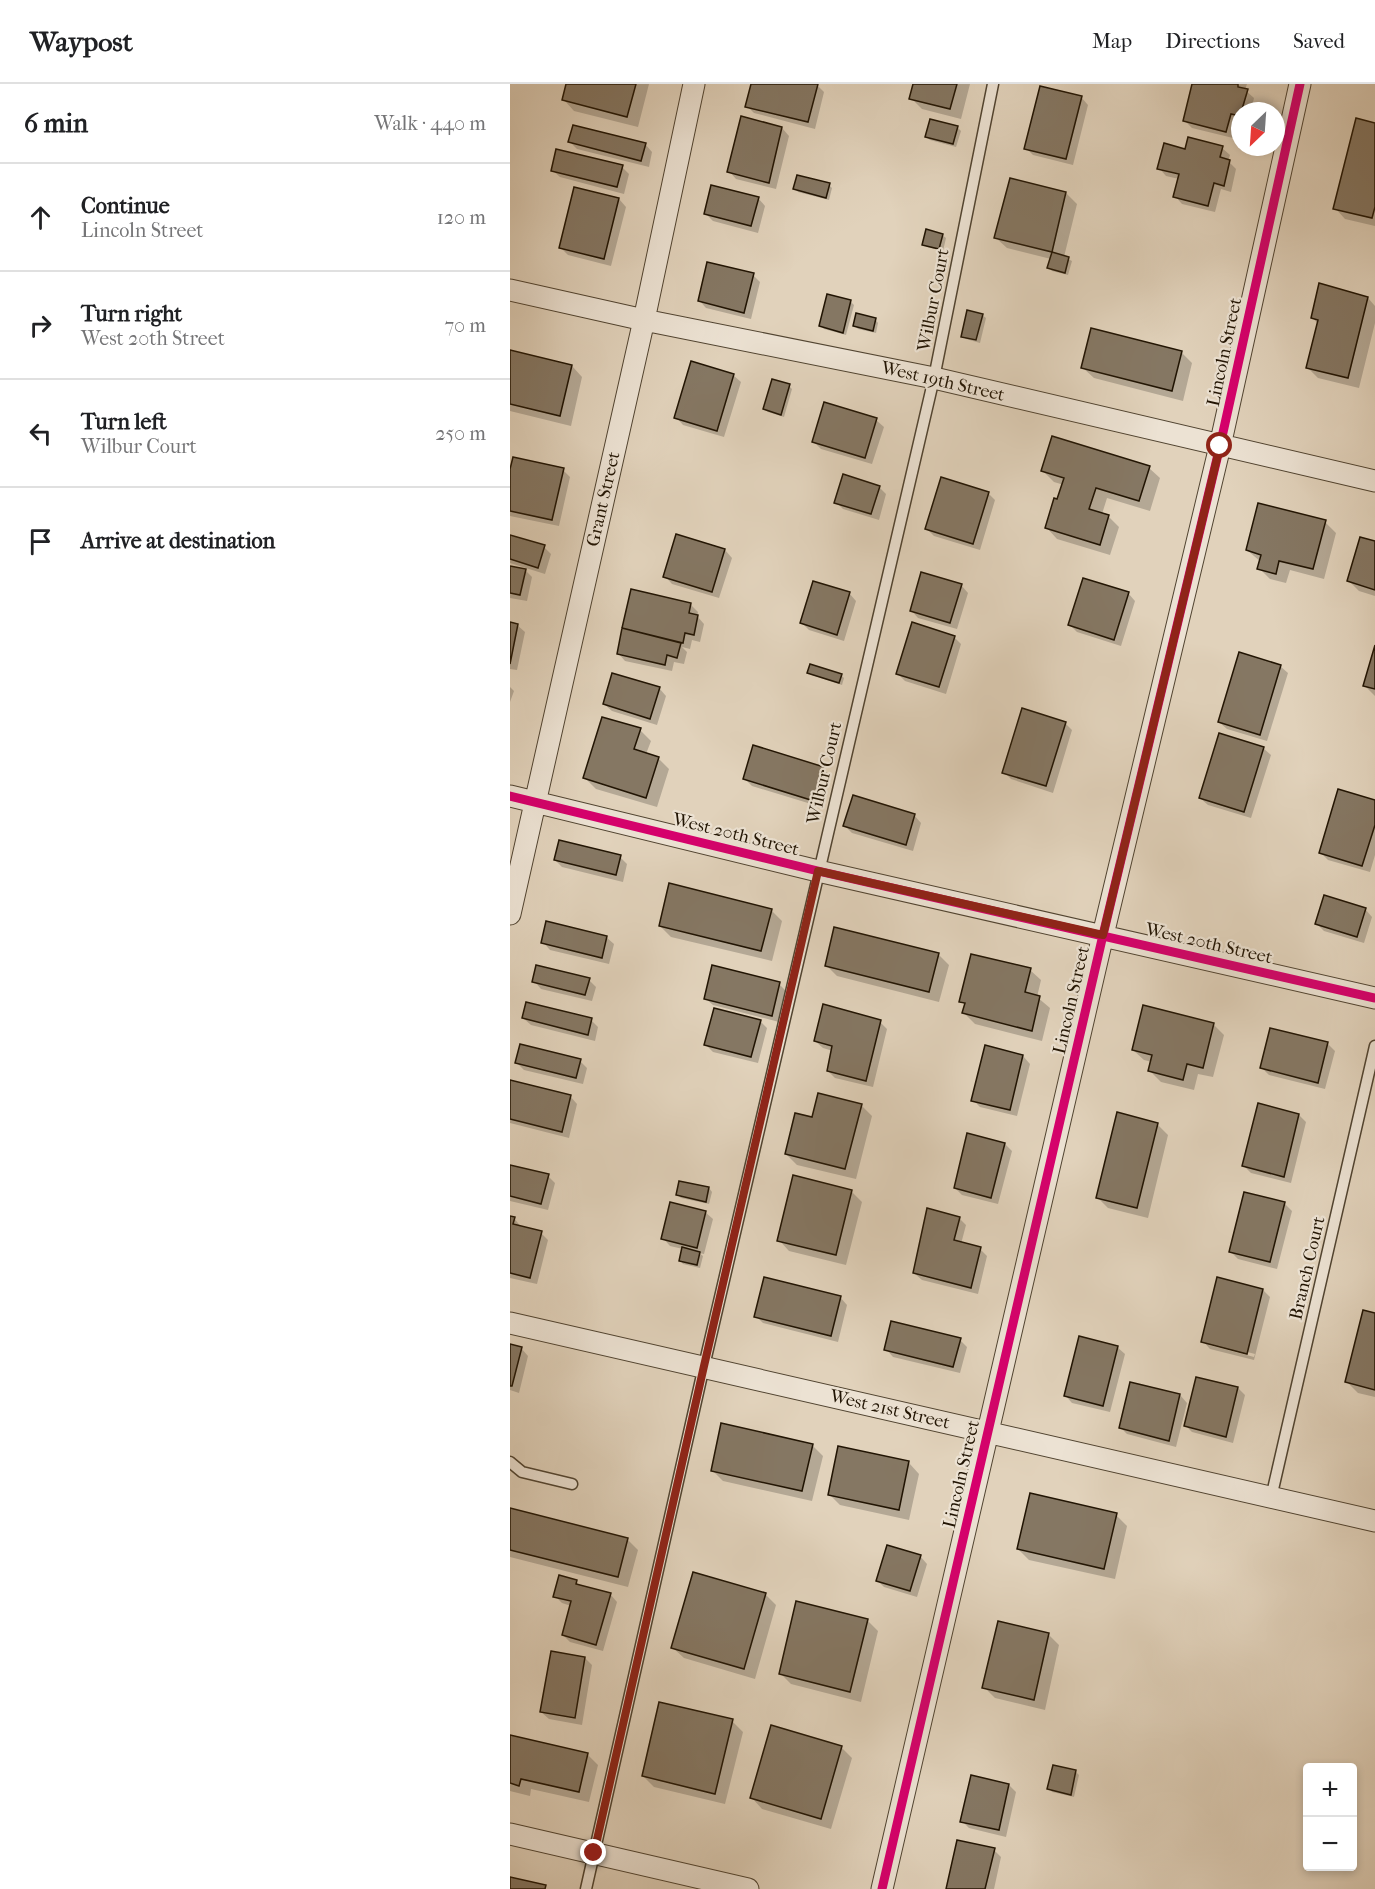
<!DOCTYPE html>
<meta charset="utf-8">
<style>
:root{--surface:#fff;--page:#f6f6f6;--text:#202124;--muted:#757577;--line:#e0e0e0}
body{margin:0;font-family:"IM FELL French Canon",serif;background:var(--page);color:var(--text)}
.controls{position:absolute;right:18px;bottom:18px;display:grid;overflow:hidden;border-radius:6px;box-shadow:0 3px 9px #0003}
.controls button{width:54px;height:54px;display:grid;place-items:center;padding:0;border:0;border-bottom:2px solid var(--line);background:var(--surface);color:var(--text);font:30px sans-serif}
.compass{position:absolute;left:721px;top:18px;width:54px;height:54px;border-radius:50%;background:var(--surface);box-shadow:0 3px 9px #0003;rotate:205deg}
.stop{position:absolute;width:18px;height:18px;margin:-14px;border:4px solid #8f2418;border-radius:50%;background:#fff}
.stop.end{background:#8f2418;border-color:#fff;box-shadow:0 2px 6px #0008}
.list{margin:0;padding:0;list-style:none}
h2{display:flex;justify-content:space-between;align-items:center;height:78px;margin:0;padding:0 24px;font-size:26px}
h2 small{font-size:20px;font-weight:400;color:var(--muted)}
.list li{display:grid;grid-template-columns:39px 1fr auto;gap:18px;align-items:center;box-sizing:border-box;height:108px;padding:0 24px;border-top:2px solid var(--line)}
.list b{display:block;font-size:22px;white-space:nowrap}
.list p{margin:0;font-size:20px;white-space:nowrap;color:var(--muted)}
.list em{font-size:20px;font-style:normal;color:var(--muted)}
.icon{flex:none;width:33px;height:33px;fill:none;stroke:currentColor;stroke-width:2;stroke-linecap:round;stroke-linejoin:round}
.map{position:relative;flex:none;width:865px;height:1805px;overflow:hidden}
header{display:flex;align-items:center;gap:36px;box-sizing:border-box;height:84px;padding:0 30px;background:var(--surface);border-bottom:2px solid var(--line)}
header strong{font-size:28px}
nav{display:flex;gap:33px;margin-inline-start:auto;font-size:21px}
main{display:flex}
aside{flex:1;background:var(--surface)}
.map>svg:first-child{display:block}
</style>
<header>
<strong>Waypost</strong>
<nav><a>Map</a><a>Directions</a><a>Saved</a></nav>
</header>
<main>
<aside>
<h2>6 min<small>Walk · 440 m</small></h2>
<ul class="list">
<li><svg class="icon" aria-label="ahead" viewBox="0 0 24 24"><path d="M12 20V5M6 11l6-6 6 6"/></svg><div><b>Continue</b><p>Lincoln Street</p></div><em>120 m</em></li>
<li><svg class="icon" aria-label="right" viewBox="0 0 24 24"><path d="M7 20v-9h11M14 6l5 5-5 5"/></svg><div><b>Turn right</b><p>West 20th Street</p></div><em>70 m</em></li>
<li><svg class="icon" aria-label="left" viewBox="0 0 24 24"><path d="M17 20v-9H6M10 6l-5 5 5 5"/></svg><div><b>Turn left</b><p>Wilbur Court</p></div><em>250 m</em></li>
<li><svg class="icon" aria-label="arrive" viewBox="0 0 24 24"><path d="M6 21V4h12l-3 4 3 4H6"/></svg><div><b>Arrive at destination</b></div></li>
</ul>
</aside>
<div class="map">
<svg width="865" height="1805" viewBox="0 0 865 1805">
<rect width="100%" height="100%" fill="#e1d2bb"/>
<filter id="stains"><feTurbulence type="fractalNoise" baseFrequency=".00333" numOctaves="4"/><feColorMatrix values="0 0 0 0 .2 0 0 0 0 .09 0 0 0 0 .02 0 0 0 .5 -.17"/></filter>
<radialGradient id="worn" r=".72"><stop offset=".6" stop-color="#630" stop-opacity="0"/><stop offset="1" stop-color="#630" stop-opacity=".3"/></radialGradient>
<path fill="#0003" fill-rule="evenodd" d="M 57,0 L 139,0 L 128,43 L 64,27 L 54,16 Z
M 242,0 L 307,1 L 314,8 L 305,45 L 244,29 L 237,22 Z
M 404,0 L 460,0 L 451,35 L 412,25 L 401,14 Z
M 684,0 L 737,0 L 735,6 L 744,14 L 741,27 L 730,27 L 730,36 L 728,36 L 723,54 L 682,44 L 675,37 Z
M 571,13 L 578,21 L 563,81 L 523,71 L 516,64 Z
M 232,34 L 272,44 L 279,52 L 266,105 L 226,95 L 219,87 Z
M 865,41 L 865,142 L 835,135 L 825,124 Z
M 447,43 L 451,47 L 446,63 L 420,56 L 416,53 Z
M 60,58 L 135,60 L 142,68 L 139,83 L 67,65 Z
M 712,64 L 720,71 L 718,77 L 726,85 L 721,108 L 711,105 L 705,128 L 672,120 L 665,112 L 669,95 L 656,92 L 649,84 L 676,67 Z
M 112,83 L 119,90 L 114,110 L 50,93 L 42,86 Z
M 319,101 L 322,104 L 319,116 L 288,108 L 285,105 Z
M 556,109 L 567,120 L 554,173 L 562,177 L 558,191 L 542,187 L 539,184 L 541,175 L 497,164 L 486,154 Z
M 248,114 L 255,122 L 248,149 L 203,137 L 196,130 Z
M 109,115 L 116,123 L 101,182 L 58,171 L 51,164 Z
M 432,151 L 436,154 L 433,167 L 417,163 L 414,160 Z
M 243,191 L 250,198 L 241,235 L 196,224 L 189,216 Z
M 858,214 L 865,222 L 865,239 L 849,304 L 808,294 L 797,283 L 808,240 L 802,233 Z
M 341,218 L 344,221 L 336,251 L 314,245 L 311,242 Z
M 472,231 L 476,234 L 470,259 L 456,255 L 452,252 Z
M 365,235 L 368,239 L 366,249 L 348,245 L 345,242 Z
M 0,268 L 62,282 L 72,293 L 61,342 L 0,327 Z
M 671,268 L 682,279 L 673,317 L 584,294 L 573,284 Z
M 223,291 L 231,298 L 214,353 L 173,341 L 166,333 Z
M 279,302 L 282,305 L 274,333 L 258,328 L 254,325 Z
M 366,336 L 374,343 L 362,380 L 311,365 L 304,358 Z
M 639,384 L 650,394 L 640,427 L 597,414 L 592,430 L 598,432 L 609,443 L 600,471 L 547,455 L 537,444 L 554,401 L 544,398 L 533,387 Z
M 53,386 L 60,393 L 49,442 L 0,432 L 0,392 Z
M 369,403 L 376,410 L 369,436 L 333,425 L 326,418 Z
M 478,409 L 485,416 L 470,466 L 424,452 L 417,445 Z
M 815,438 L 826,449 L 814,495 L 780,486 L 776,499 L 760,495 L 749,484 L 751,478 L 737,466 Z
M 0,453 L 34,463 L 41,470 L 35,490 L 0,479 Z
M 865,459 L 865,512 L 849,507 L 839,497 Z
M 215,466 L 222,474 L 209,514 L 162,500 L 155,492 Z
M 0,483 L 14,485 L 22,493 L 17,517 L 0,514 Z
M 451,501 L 458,509 L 447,545 L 408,534 L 401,526 Z
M 122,507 L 180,520 L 188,528 L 187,532 L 194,540 L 190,558 L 182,556 L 180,565 L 172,563 L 177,568 L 174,580 L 164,578 L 162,587 L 115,577 L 108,569 Z
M 339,509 L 346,517 L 334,557 L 299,546 L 292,539 Z
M 618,509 L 625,517 L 611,562 L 567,548 L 560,541 Z
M 0,540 L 7,541 L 15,548 L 7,586 L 0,585 Z
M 444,553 L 451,560 L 436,610 L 395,597 L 388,590 Z
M 865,566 L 865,612 L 854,601 Z
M 770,582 L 778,589 L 757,657 L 717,645 L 709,638 Z
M 299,588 L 331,591 L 334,594 L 332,601 L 302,591 Z
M 0,603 L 4,607 L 0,618 Z
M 149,604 L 156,612 L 147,641 L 102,627 L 94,620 Z
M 555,639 L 562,646 L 543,709 L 501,695 L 494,688 Z
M 130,646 L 141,657 L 136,670 L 148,674 L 159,685 L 147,723 L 86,705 L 75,694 Z
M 753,664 L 761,671 L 741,734 L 698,721 L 690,714 Z
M 313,684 L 320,692 L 311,723 L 242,702 L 235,695 Z
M 865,718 L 865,771 L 860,788 L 818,776 L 810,768 Z
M 404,731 L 411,739 L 403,767 L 342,749 L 335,742 Z
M 110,773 L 117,780 L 113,798 L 52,783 L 45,776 Z
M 855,825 L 862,833 L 854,859 L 814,847 L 807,840 Z
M 261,826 L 272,837 L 262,877 L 161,853 L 150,842 Z
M 96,853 L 104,860 L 99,880 L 40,866 L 33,858 Z
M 428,870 L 439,881 L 429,918 L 327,892 L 316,881 Z
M 520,886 L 531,896 L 527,913 L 540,924 L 532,957 L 465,940 L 454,929 L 456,922 L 451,917 Z
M 79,896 L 86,903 L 82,917 L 31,905 L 24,897 Z
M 269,900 L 276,907 L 269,938 L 203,921 L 195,914 Z
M 13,934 L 81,936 L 88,943 L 85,957 L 21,941 Z
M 250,937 L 257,944 L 248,979 L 203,968 L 196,961 Z
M 370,938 L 377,945 L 363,1003 L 325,994 L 318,987 L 323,967 L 313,964 L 305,957 Z
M 703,940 L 714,951 L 703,993 L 688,990 L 684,1006 L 651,998 L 640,987 L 642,978 L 634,976 L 623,966 Z
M 761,945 L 818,960 L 825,967 L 815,1005 L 759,991 L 752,984 Z
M 513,972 L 520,980 L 507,1032 L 470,1023 L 463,1016 Z
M 70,977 L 77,984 L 73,1000 L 14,986 L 7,979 Z
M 0,1003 L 60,1012 L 67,1020 L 59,1054 L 0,1039 Z
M 351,1021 L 362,1032 L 346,1095 L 287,1081 L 276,1070 L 303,1035 Z
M 789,1031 L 796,1038 L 781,1099 L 741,1089 L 734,1082 Z
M 647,1040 L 658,1051 L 638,1134 L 598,1124 L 588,1114 Z
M 495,1060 L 502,1067 L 488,1120 L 452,1111 L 445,1104 Z
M 0,1082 L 38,1092 L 45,1099 L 38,1126 L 0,1117 Z
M 170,1098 L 199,1104 L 202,1108 L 199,1120 L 171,1114 L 168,1111 Z
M 341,1107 L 352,1118 L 336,1181 L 279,1167 L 269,1156 Z
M 735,1110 L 775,1120 L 782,1127 L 767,1185 L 728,1175 L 721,1168 Z
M 195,1128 L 203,1135 L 194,1170 L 189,1169 L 193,1172 L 190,1184 L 173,1180 L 170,1176 L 173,1165 L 160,1162 L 153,1154 Z
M 0,1133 L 4,1134 L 11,1143 L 31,1149 L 38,1156 L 27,1200 L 0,1194 Z
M 449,1134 L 456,1141 L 451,1160 L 470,1165 L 477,1172 L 468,1210 L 412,1196 L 404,1189 Z
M 753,1206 L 760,1213 L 744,1276 L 700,1265 L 693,1257 ZM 699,1258 L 745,1270 L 744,1273 L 699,1261 Z
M 330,1213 L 337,1221 L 328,1258 L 253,1239 L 246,1232 Z
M 865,1231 L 865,1313 L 848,1309 L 837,1298 Z
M 450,1256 L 457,1263 L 450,1289 L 383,1273 L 376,1265 Z
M 0,1262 L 11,1264 L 18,1272 L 9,1309 L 0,1306 Z
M 607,1263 L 615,1270 L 600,1328 L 562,1319 L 555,1311 Z
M 728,1304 L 735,1311 L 723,1359 L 682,1348 L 675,1341 Z
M 670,1311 L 677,1319 L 666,1363 L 617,1350 L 610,1343 Z
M 302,1361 L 313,1372 L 302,1417 L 213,1397 L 202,1386 Z
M 399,1379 L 409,1390 L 399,1436 L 330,1421 L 319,1410 Z
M 0,1425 L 117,1455 L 128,1466 L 118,1503 L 0,1473 Z
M 606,1431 L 617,1442 L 605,1495 L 519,1476 L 508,1465 Z
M 410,1472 L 417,1480 L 407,1513 L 374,1503 L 367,1496 Z
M 66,1498 L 71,1502 L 100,1510 L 107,1518 L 93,1567 L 60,1558 L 53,1551 L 61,1522 L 52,1519 L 45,1512 Z
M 255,1510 L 266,1521 L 245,1595 L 174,1574 L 163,1564 Z
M 357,1536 L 368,1547 L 351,1618 L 281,1600 L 270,1589 Z
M 538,1550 L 549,1561 L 535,1626 L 485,1614 L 474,1603 Z
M 75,1574 L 82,1581 L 72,1641 L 39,1635 L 31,1628 Z
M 222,1637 L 233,1648 L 215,1720 L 144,1703 L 133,1692 Z
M 0,1653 L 77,1670 L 88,1681 L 79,1718 L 21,1705 L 20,1712 L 0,1707 Z
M 331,1663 L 342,1674 L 321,1745 L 252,1725 L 242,1714 Z
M 566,1688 L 569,1691 L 564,1713 L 542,1708 L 539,1704 Z
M 499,1701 L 506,1708 L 496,1753 L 459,1744 L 452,1737 Z
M 484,1766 L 491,1773 L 484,1805 L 438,1805 Z"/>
<path fill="#857763" stroke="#211403" stroke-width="1.5" d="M 56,0 L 126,0 L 117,33 L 52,16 Z
M 241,0 L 308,0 L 298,38 L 235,23 Z
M 403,0 L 447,0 L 440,25 L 399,15 Z
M 682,0 L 728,0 L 728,3 L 738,5 L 730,32 L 721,30 L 716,48 L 673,37 Z
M 530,2 L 572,12 L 556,75 L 514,65 Z
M 231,32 L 272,43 L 259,99 L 217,88 Z
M 846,34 L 865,39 L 865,123 L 862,134 L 823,125 Z
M 420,35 L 448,42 L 443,60 L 415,53 Z
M 63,41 L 136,59 L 131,77 L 58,58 Z
M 678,53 L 713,62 L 710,73 L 720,76 L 714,102 L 704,99 L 698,122 L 663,113 L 669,90 L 647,85 L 654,59 L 675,65 Z
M 46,65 L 113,81 L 107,103 L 41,87 Z
M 287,91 L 320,99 L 316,114 L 283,105 Z
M 500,94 L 556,108 L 542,168 L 484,154 Z
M 201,101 L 249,113 L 241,142 L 194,130 Z
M 64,103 L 109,114 L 94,175 L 49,164 Z
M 416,145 L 433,150 L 429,165 L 412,161 Z
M 542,168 L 559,173 L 555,189 L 537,184 Z
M 197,178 L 244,189 L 234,229 L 188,217 Z
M 809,199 L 858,213 L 838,294 L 796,284 L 808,236 L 801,234 Z
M 317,210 L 341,216 L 333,249 L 309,242 Z
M 457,226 L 473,230 L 466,256 L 451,253 Z
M 346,229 L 366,234 L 363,247 L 343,242 Z
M 581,244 L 672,267 L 662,307 L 571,284 Z
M 0,266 L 62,281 L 50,332 L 0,320 Z
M 181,277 L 224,290 L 207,347 L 164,334 Z
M 262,295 L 280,300 L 271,331 L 253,325 Z
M 314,318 L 367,334 L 355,374 L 302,358 Z
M 542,352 L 640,382 L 629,417 L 586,404 L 579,425 L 599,431 L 590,461 L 535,444 L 544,414 L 547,415 L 554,394 L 531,387 Z
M 3,373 L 54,384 L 42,436 L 0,427 L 0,385 Z
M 333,390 L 370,402 L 361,430 L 324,419 Z
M 431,393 L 479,408 L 463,460 L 415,445 Z
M 748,419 L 816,436 L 803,485 L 769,477 L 766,490 L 747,485 L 751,471 L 736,466 Z
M 166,450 L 215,465 L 202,508 L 153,493 Z
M 0,451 L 35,461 L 28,484 L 0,475 Z
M 850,453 L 865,457 L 865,506 L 837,497 Z
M 0,482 L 16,485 L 10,511 L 0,509 Z
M 411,488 L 452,500 L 440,539 L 400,527 Z
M 573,494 L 619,508 L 604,556 L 558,541 Z
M 303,497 L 340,508 L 327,551 L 290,539 Z
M 121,505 L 181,519 L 179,529 L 188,531 L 184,551 L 175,549 L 173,559 L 112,544 Z
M 0,538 L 8,540 L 0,580 Z
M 402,538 L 445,552 L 429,603 L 386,590 Z
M 112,544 L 171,559 L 167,574 L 157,571 L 155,581 L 107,570 Z
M 865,561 L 865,605 L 853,602 Z
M 729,568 L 771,581 L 750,651 L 708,638 Z
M 300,580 L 332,590 L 329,599 L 297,589 Z
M 102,589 L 150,603 L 140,635 L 93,620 Z
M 512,624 L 556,638 L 536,702 L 492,689 Z
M 92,633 L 131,644 L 124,665 L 149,673 L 136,714 L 73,694 Z
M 709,649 L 754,663 L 734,728 L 689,714 Z
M 243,661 L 314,683 L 304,717 L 233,695 Z
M 828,705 L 865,716 L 865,741 L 852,782 L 809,769 Z
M 343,711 L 405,730 L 396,761 L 333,742 Z
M 49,756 L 111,771 L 106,791 L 44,776 Z
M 159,799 L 262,825 L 251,867 L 149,842 Z
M 814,811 L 856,824 L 847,853 L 805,840 Z
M 36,837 L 97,852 L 92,874 L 31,859 Z
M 324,843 L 429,869 L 419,908 L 315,882 Z
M 461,870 L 521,884 L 515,908 L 530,912 L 522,947 L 452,929 L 455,919 L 449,918 Z
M 26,881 L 80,894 L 75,911 L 22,898 Z
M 202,881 L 270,898 L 262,932 L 194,915 Z
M 16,918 L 82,934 L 78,951 L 12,934 Z
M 313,920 L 371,936 L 356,997 L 317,987 L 322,962 L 304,957 Z
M 633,921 L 704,939 L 693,984 L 677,980 L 673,996 L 638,987 L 642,971 L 622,966 Z
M 204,924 L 251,936 L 241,973 L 194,961 Z
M 760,944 L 818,958 L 808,999 L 750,984 Z
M 10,960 L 71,975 L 66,994 L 5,979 Z
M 475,961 L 513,971 L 500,1026 L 461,1017 Z
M 0,996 L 61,1011 L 52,1048 L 0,1035 Z
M 308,1009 L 352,1020 L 335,1085 L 275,1070 L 285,1029 L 302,1033 Z
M 748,1019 L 789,1030 L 774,1093 L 732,1082 Z
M 607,1028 L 648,1039 L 627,1124 L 586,1114 Z
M 457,1049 L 495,1059 L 481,1114 L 444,1104 Z
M 0,1081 L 39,1090 L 31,1120 L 0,1112 Z
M 283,1091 L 342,1106 L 326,1171 L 267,1157 Z
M 169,1097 L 199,1103 L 196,1118 L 166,1111 Z
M 734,1108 L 775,1118 L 760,1178 L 719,1168 Z
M 160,1118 L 196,1127 L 187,1164 L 151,1155 Z
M 417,1124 L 450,1133 L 444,1156 L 471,1163 L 461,1204 L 403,1189 Z
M 0,1132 L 5,1133 L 3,1140 L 32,1147 L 20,1194 L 0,1189 Z
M 172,1163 L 190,1168 L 187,1181 L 169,1177 Z
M 254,1193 L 331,1212 L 321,1252 L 244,1233 Z
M 707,1193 L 753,1205 L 737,1270 L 691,1258 Z
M 853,1226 L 865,1229 L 865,1306 L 835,1298 Z
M 381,1237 L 451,1254 L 443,1283 L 374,1266 Z
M 569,1252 L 608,1262 L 593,1322 L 554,1312 Z
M 0,1260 L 12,1263 L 2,1302 L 0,1302 Z
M 686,1293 L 728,1303 L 716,1353 L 674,1342 Z
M 620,1298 L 670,1310 L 659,1357 L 609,1344 Z
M 211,1339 L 303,1360 L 292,1407 L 201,1387 Z
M 328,1362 L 399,1377 L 389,1426 L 318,1411 Z
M 520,1409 L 607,1429 L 594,1485 L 507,1465 Z
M 0,1424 L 118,1454 L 108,1493 L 0,1466 Z
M 377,1461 L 411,1471 L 400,1507 L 366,1497 Z
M 183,1488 L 256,1509 L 234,1585 L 161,1564 Z
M 49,1491 L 67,1496 L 66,1500 L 101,1509 L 86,1561 L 52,1551 L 61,1517 L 43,1513 Z
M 286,1517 L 358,1535 L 340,1608 L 269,1590 Z
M 488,1537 L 539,1549 L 524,1616 L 472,1604 Z
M 41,1567 L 75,1573 L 65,1634 L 30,1628 Z
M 149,1618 L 223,1635 L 205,1710 L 132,1692 Z
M 261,1641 L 332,1662 L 311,1735 L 240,1714 Z
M 0,1651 L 78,1669 L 69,1708 L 11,1695 L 9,1702 L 0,1699 Z
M 543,1681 L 566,1686 L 561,1711 L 537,1705 Z
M 461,1691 L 499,1700 L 489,1746 L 450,1738 Z
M 447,1756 L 485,1764 L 475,1805 L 436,1805 Z
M 0,1793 L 36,1801 L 35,1805 L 0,1805 Z"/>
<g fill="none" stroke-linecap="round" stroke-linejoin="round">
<g stroke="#514431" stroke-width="13">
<path id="lane" d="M 0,1378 L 12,1388 L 62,1400
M 761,1414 L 865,962
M 76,1805 L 194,1282 L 424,294 L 483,0"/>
</g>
<g stroke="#514431" stroke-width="23">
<path id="street" d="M 0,206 L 134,236 L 424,294 L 865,397
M 0,712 L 308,787 L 865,914
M 0,830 L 134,236 L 184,0
M 0,1239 L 865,1437
M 0,1750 L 238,1805
M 372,1805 L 593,851 L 710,362 L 790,0"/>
</g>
<use href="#lane" stroke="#ece2d3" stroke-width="10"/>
<use href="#street" stroke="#ece2d3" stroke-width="21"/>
<g stroke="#ece2d3" stroke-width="13">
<path id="cycleway" d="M 0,712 L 308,787 L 865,914
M 372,1805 L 593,851 L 710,362 L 790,0"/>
</g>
<use href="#cycleway" stroke="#d6006c" stroke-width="9"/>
</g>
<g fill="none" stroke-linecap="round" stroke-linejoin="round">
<path stroke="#8f2418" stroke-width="8" d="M 84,1769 L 194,1282 L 308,787 L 593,851 L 710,362"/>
</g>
<g text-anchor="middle" stroke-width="4.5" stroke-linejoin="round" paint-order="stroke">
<g font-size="18" fill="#211403" stroke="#ece2d3">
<text transform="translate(423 216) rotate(-79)" y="6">Wilbur Court</text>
<text transform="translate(714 268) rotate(-78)" y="6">Lincoln Street</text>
<text transform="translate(433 297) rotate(13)" y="6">West 19th Street</text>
<text transform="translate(93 415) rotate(-77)" y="6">Grant Street</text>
<text transform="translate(314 689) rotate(-77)" y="6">Wilbur Court</text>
<text transform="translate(226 750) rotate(14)" y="6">West 20th Street</text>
<text transform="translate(699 859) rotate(13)" y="6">West 20th Street</text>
<text transform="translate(561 916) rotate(-77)" y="6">Lincoln Street</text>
<text transform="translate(797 1184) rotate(-77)" y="6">Branch Court</text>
<text transform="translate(380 1325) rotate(13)" y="6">West 21st Street</text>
<text transform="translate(451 1390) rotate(-77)" y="6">Lincoln Street</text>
</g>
</g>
<rect width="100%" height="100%" filter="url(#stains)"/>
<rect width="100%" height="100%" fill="url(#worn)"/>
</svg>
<div class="controls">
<button>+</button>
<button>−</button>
</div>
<svg class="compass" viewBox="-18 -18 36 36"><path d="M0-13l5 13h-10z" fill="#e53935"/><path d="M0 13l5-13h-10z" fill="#757577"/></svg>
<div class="stop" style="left:710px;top:362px"></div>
<div class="stop end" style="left:84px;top:1769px"></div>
</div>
</main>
